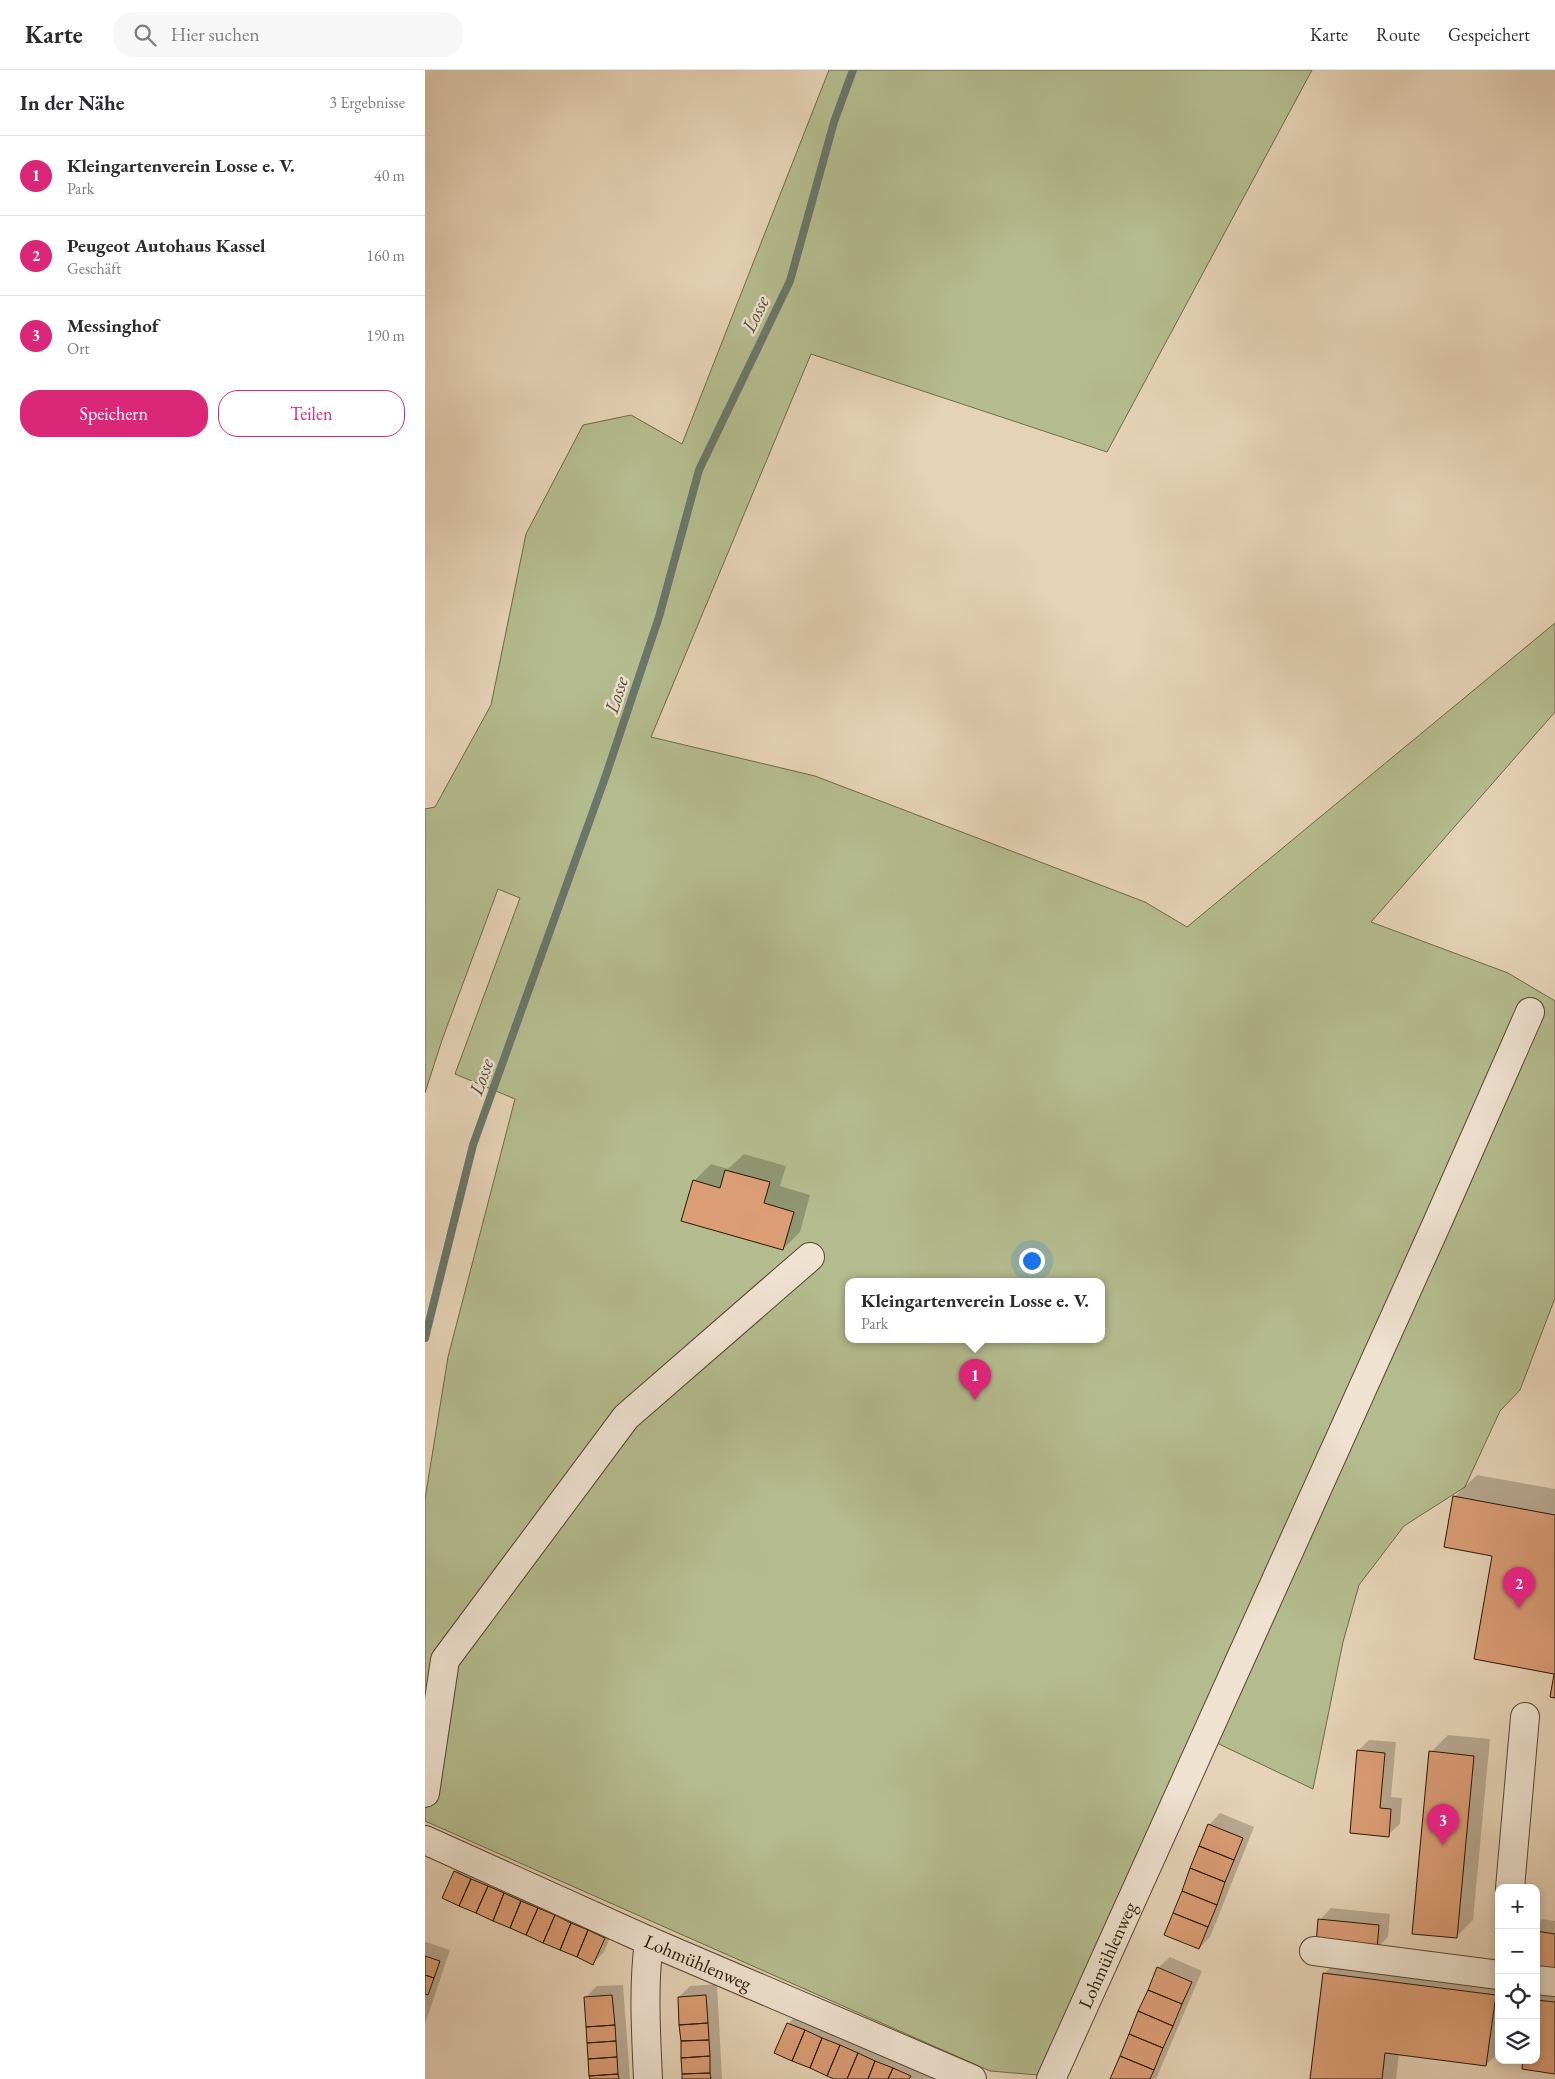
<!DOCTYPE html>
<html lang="de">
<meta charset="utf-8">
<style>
:root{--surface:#fff;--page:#f7f7f7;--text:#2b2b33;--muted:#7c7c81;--line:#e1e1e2;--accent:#db2777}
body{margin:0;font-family:"EB Garamond",serif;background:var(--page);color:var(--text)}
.controls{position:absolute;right:15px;bottom:15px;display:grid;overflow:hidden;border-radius:10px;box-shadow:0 2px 8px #0003}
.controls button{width:45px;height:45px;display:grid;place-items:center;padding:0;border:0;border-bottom:1px solid var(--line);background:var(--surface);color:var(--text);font:25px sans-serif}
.you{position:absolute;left:606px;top:1190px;width:18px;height:18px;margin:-12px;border:4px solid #fff;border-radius:50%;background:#1a73e8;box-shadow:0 0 0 8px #1a73e833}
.badge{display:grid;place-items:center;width:32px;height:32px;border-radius:50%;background:var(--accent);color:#fff;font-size:16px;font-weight:700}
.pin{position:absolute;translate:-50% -41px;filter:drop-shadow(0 1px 2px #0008)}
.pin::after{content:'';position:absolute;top:26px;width:18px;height:15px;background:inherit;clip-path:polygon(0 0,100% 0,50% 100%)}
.popup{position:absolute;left:420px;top:1208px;width:260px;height:65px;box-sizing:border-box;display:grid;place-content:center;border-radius:10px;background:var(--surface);filter:drop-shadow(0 1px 4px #0005);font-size:16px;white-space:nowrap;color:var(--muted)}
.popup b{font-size:19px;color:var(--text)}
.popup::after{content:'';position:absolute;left:50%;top:100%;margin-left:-10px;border:10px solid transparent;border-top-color:var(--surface)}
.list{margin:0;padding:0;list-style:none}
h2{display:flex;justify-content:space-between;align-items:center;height:65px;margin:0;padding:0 20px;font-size:21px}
h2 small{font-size:16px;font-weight:400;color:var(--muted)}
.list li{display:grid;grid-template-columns:32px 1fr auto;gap:15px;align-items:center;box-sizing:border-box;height:80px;padding:0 20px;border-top:1px solid var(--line)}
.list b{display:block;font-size:19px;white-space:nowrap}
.list p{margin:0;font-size:16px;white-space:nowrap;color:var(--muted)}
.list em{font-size:16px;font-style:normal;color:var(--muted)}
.actions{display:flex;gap:10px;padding:15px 20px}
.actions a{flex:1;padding:11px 0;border:1px solid var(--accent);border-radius:20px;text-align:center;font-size:18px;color:var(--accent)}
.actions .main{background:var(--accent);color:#fff}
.icon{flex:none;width:28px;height:28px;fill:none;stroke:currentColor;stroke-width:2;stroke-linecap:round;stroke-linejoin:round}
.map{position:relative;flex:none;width:1130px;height:2009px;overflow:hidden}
header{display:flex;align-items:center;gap:30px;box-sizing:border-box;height:70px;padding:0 25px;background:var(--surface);border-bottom:1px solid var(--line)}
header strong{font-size:24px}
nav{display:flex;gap:28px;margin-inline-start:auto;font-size:18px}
.search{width:350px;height:45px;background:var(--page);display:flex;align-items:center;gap:12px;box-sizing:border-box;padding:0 18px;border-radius:20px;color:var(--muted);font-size:19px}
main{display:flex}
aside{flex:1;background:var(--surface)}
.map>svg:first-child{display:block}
</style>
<header>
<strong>Karte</strong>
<div class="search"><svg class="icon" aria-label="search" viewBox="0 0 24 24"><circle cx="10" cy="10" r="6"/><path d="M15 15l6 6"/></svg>Hier suchen</div>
<nav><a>Karte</a><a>Route</a><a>Gespeichert</a></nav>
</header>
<main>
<aside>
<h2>In der Nähe<small>3 Ergebnisse</small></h2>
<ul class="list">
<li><span class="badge">1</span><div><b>Kleingartenverein Losse e. V.</b><p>Park</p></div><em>40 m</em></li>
<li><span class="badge">2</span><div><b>Peugeot Autohaus Kassel</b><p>Geschäft</p></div><em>160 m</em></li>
<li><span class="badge">3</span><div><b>Messinghof</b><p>Ort</p></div><em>190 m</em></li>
</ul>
<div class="actions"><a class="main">Speichern</a><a>Teilen</a></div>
</aside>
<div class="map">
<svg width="1130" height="2009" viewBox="0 0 1130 2009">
<rect width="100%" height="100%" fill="#e6d3b7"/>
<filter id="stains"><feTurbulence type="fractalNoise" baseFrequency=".004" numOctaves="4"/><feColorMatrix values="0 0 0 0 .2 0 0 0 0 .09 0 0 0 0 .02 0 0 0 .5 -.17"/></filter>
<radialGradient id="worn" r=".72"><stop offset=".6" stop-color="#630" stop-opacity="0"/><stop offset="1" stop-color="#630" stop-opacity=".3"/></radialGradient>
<path fill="#b4bc8f" stroke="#6e6948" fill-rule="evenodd" d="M 404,0 L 887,0 L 682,382 L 386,284 L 226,667 L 390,706 L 720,832 L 762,857 L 1130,553 L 1130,642 L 946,852 L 1083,903 L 1130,931 L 1130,1228 L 1095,1320 L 1075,1341 L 1040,1417 L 979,1456 L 934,1515 L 918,1572 L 888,1719 L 771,1663 L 740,1735 L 613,2005 L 565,2001 L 0,1751 L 0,1429 L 23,1287 L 90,1029 L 30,1004 L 95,828 L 73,819 L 17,970 L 0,1023 L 0,739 L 10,737 L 66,635 L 101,464 L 158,355 L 206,345 L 257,374 ZM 424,1211 L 676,1211 L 676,1269 L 424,1269 Z"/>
<path fill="#0003" d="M 319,1084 L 361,1096 L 355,1116 L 385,1125 L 375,1162 L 358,1179 L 269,1111 L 286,1094 L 303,1099 Z
M 1052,1405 L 1130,1419 L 1130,1603 L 1068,1485 L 1029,1427 Z
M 1023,1665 L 1065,1669 L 1048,1850 L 1031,1867 L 1006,1682 Z
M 944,1670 L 971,1672 L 966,1727 L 977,1728 L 975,1754 L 963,1765 L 933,1681 Z
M 795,1743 L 829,1757 L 785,1867 L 774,1878 L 784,1755 Z
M 41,1791 L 190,1856 L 179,1882 L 168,1893 L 30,1802 Z
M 906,1838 L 965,1844 L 963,1867 L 951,1879 L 895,1850 Z
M 1117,1849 L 1130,1851 L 1130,1902 L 1111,1899 L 1111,1856 Z
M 1,1872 L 25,1880 L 0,1954 L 0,1873 Z
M 917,1886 L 1074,1907 L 1074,1982 L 1061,1995 L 974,1983 L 971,2009 L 886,2009 L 900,1903 Z
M 745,1887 L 777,1901 L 731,2009 L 686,2009 L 733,1898 Z
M 1125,1913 L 1130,1913 L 1130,2002 L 1111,1990 L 1111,1926 Z
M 292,1914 L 297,2009 L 259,2009 L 254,1927 L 265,1916 Z
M 198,1915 L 205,2009 L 166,2009 L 160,1928 L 172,1916 Z
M 375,1942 L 514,2002 L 511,2009 L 412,2009 L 351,1982 L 363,1954 Z"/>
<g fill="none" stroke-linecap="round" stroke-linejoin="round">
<path stroke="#6a7769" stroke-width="8" d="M 0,1268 L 48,1075 L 180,708 L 234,547 L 274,400 L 365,211 L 409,52 L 428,0"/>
</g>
<path fill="#db9d76" stroke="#291600" d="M 300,1100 L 345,1112 L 339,1133 L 369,1142 L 358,1180 L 256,1151 L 268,1110 L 295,1118 Z
M 1028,1426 L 1130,1445 L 1130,1628 L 1125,1627 L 1129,1604 L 1049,1589 L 1067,1486 L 1019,1477 Z
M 932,1680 L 960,1683 L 955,1738 L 966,1739 L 964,1767 L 925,1763 Z
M 1004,1681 L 1049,1686 L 1032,1868 L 987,1864 Z
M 783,1754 L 818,1768 L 809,1790 L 774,1776 Z
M 774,1776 L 809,1790 L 800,1812 L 765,1798 Z
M 765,1798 L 800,1812 L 792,1835 L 757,1821 Z
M 29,1801 L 46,1809 L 34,1836 L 17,1828 Z
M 46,1809 L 63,1816 L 51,1843 L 34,1836 Z
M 63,1816 L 79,1823 L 68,1851 L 51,1843 Z
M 757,1821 L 792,1835 L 783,1857 L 748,1843 Z
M 79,1823 L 96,1831 L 85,1858 L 68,1851 Z
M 96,1831 L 113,1838 L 101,1865 L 85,1858 Z
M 113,1838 L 130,1845 L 118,1873 L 101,1865 Z
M 748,1843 L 783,1857 L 774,1879 L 739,1865 Z
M 130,1845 L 146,1853 L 135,1880 L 118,1873 Z
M 893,1849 L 954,1855 L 952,1880 L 891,1874 Z
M 146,1853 L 163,1860 L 152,1887 L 135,1880 Z
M 163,1860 L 180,1868 L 168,1895 L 152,1887 Z
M 1111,1861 L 1130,1864 L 1130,1903 L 1111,1901 Z
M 0,1886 L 15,1891 L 9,1908 L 0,1905 Z
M 732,1897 L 767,1912 L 757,1934 L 723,1920 Z
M 898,1903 L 1071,1925 L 1061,1996 L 960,1983 L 957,2009 L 885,2009 Z
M 0,1905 L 9,1908 L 3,1925 L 0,1924 Z
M 723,1920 L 757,1934 L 748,1956 L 713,1941 Z
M 187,1925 L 190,1955 L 161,1957 L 159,1927 Z
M 281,1925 L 283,1953 L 254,1955 L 253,1927 Z
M 1111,1930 L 1130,1932 L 1130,2004 L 1097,1999 L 1098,1990 L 1111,1990 Z
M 713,1941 L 748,1956 L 738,1978 L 704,1964 Z
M 283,1953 L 284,1970 L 256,1971 L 254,1955 Z
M 362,1953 L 380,1960 L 367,1991 L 349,1983 Z
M 190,1955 L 191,1971 L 162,1973 L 161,1957 Z
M 380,1960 L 397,1968 L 385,1998 L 367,1991 Z
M 704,1964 L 738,1978 L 729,2000 L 695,1986 Z
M 397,1968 L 415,1975 L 402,2006 L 385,1998 Z
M 284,1970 L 285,1986 L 256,1988 L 256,1971 Z
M 191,1971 L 192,1987 L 163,1989 L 162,1973 Z
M 415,1975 L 433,1983 L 422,2009 L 409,2009 L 402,2006 Z
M 433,1983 L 450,1991 L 443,2009 L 422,2009 Z
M 285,1986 L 285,2003 L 257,2004 L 256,1988 Z
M 695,1986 L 729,2000 L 725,2009 L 685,2009 Z
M 192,1987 L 193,2004 L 164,2006 L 163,1989 Z
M 450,1991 L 468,1998 L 463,2009 L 443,2009 Z
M 468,1998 L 486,2006 L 484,2009 L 463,2009 Z
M 285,2003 L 286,2009 L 257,2009 L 257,2004 Z
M 193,2004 L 194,2009 L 165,2009 L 164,2006 Z"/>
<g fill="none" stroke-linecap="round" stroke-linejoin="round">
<g stroke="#58452e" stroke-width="30">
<g id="minor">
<path d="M 0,1723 L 20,1590 L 201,1347 L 385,1187"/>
<path id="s1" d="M 0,1770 L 224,1871 L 547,2009"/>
<path d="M 1085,1818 L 1100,1647"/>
<path d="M 889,1881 L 1074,1905"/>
<path d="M 1111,1910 L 1130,1912"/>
<path d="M 223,2009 C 221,1963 218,1917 224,1871"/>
<path id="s2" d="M 626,2009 L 1013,1151 L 1105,942"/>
</g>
</g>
<use href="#minor" stroke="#efe2d0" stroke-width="28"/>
</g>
<g text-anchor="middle" stroke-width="5" stroke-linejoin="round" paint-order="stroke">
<g font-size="19" fill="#291600" stroke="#efe2d0">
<text dy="7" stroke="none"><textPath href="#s2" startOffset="136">Lohmühlenweg</textPath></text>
<text dy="7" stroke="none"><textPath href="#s1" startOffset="299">Lohmühlenweg</textPath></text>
</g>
<g font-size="20" font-style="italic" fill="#4f4f3d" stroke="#efe2d0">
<text transform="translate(330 244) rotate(-64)" y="7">Losse</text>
<text transform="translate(191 625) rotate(-72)" y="7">Losse</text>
<text transform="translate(56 1007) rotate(-70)" y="7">Losse</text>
</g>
</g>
<rect width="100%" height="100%" filter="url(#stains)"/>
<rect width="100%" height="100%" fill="url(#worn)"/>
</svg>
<div class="controls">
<button>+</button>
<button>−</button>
<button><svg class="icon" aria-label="locate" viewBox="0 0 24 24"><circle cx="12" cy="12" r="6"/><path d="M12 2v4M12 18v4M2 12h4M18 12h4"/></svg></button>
<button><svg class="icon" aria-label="layers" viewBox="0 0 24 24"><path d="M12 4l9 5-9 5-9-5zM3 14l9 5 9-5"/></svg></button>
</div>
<div class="you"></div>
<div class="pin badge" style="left:550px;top:1330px">1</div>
<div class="popup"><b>Kleingartenverein Losse e. V.</b>Park</div>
<div class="pin badge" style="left:1094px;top:1538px">2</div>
<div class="pin badge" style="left:1018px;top:1775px">3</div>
</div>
</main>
